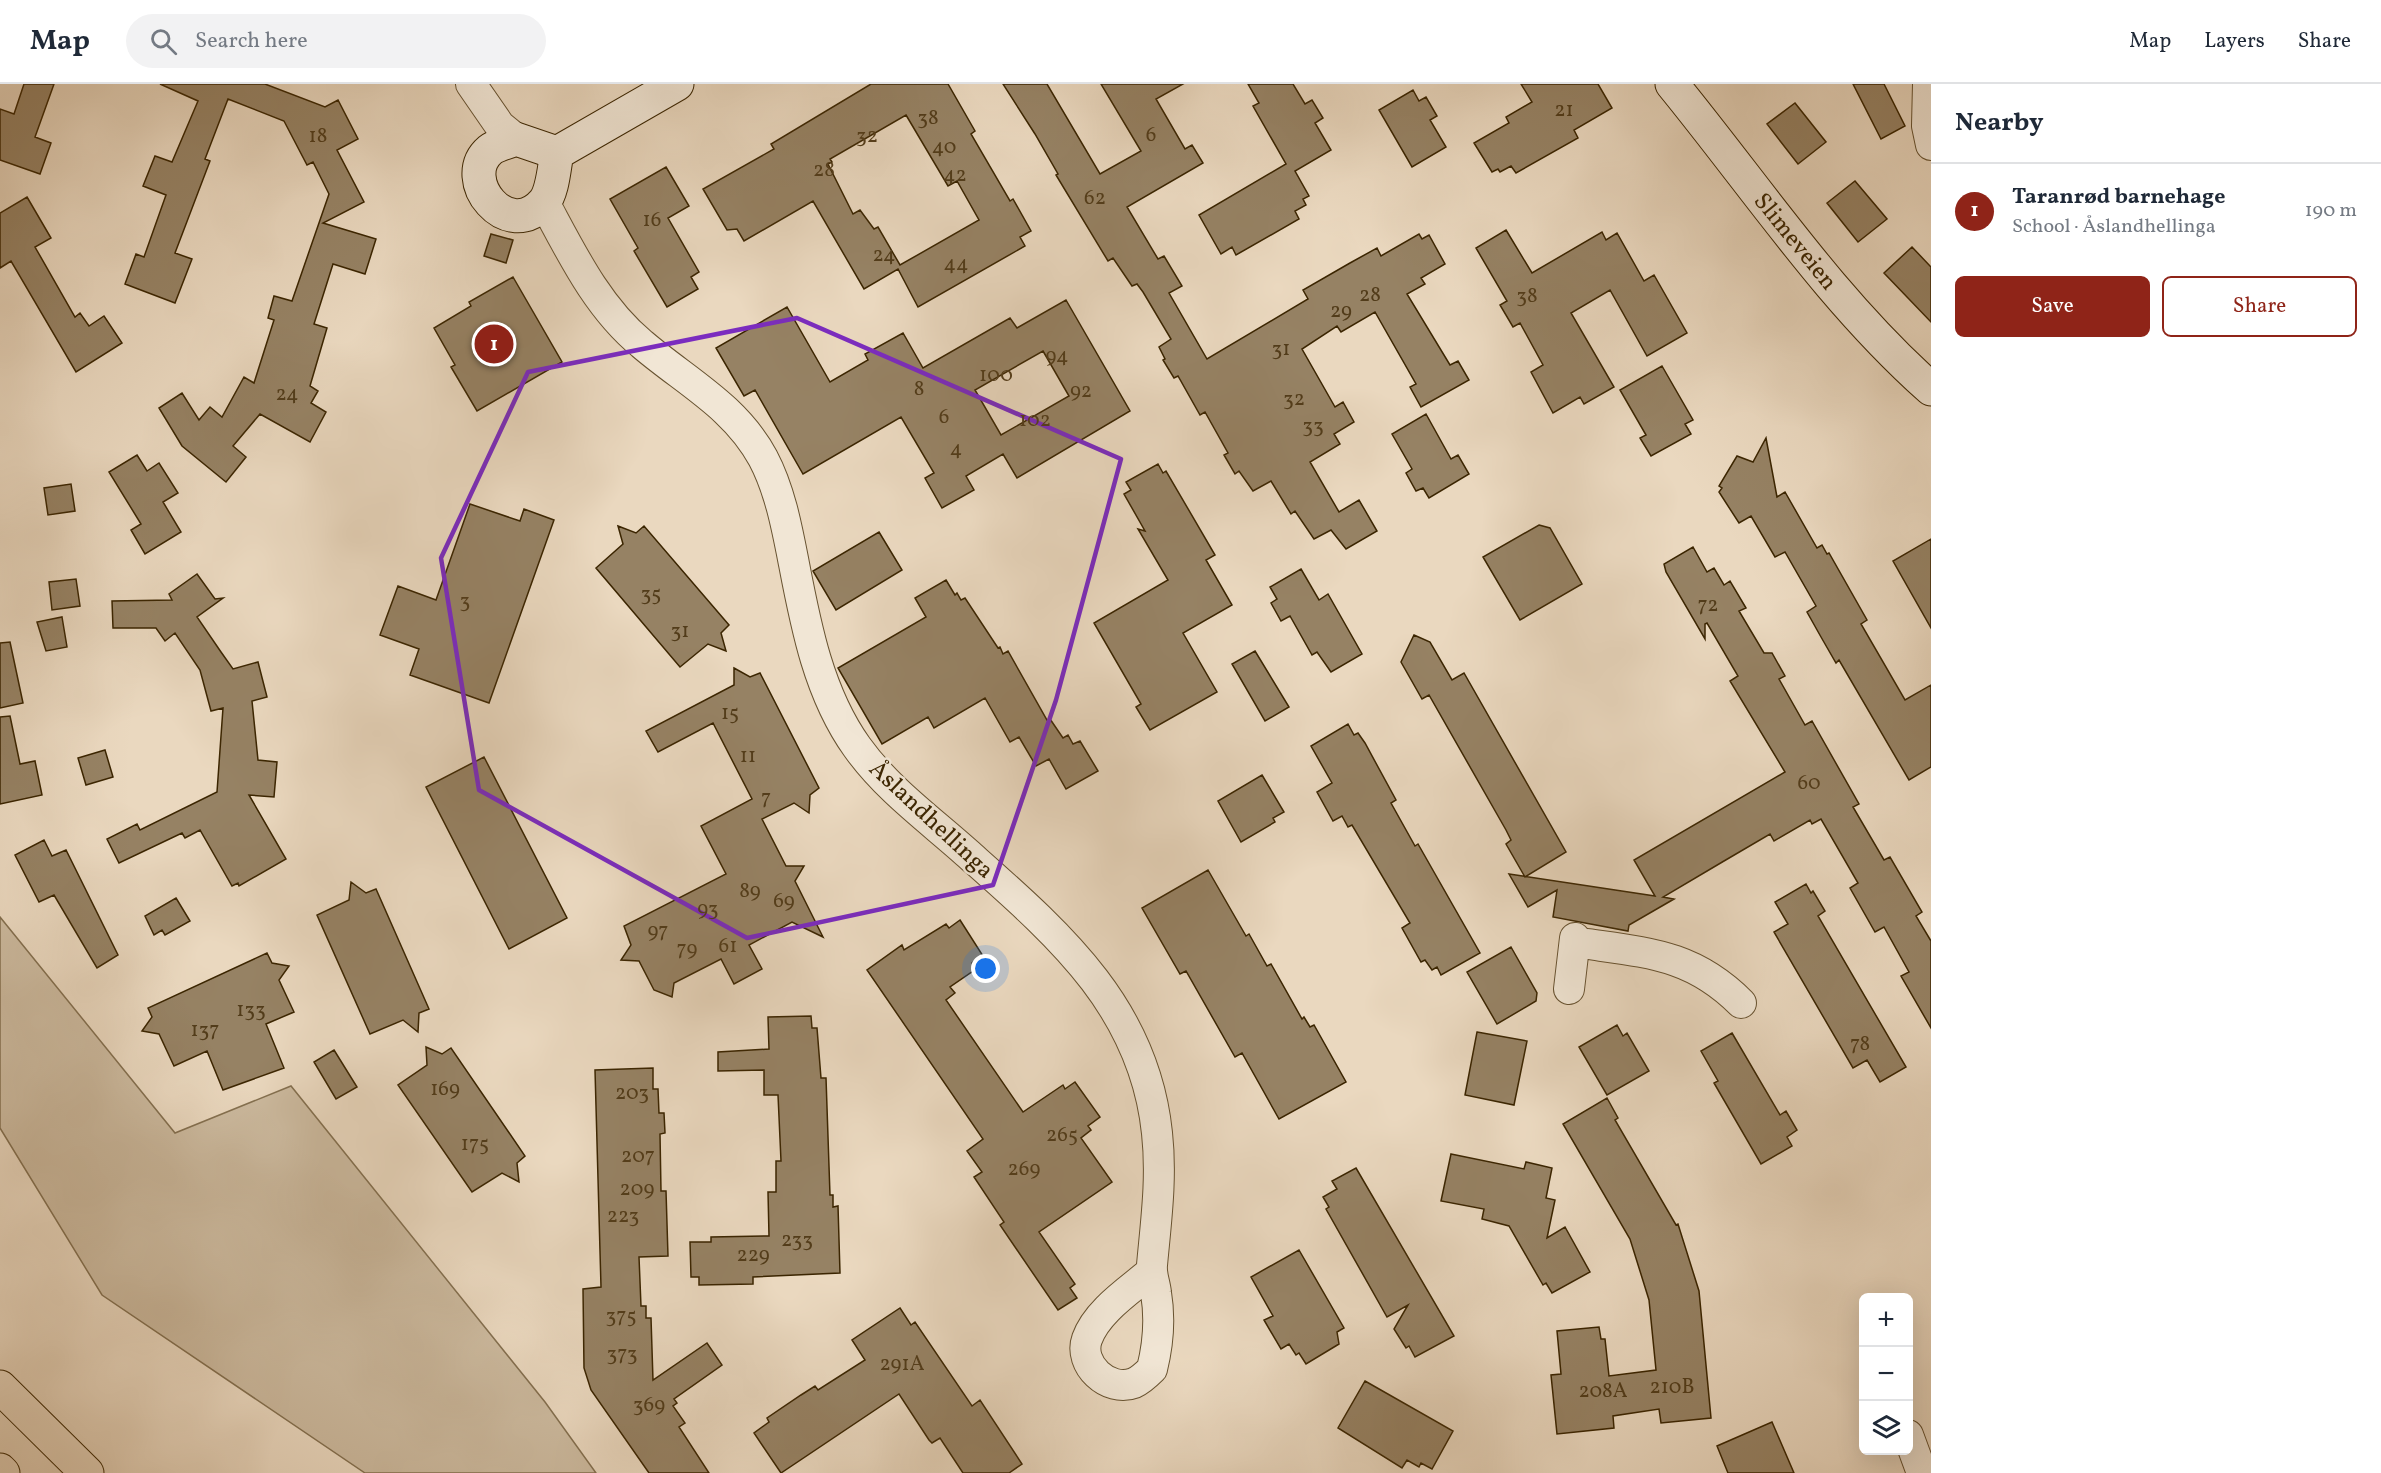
<!DOCTYPE html>
<meta charset="utf-8">
<style>
:root{--surface:#fff;--page:#f2f2f3;--text:#1f2937;--muted:#747a83;--line:#e0e1e3;--accent:#8f2418}
body{margin:0;font-family:Vollkorn,serif;background:var(--page);color:var(--text)}
.controls{position:absolute;right:18px;bottom:18px;display:grid;overflow:hidden;border-radius:9px;box-shadow:0 6px 24px #0002}
.controls button{width:54px;height:54px;display:grid;place-items:center;padding:0;border:0;border-bottom:2px solid var(--line);background:var(--surface);color:var(--text);font:30px sans-serif}
.you{position:absolute;left:986px;top:885px;width:21px;height:21px;margin:-15px;border:4px solid #fff;border-radius:50%;background:#1a73e8;box-shadow:0 0 0 9px #1a73e833}
.badge{display:grid;place-items:center;width:39px;height:39px;border-radius:50%;background:var(--accent);color:#fff;font-size:20px;font-weight:700}
.pin{position:absolute;translate:-50% -50%;border:3px solid #fff;box-shadow:0 2px 6px #0006}
.list{margin:0;padding:0;list-style:none}
h2{display:flex;justify-content:space-between;align-items:center;height:78px;margin:0;padding:0 24px;font-size:26px}
h2 small{font-size:20px;font-weight:400;color:var(--muted)}
.list li{display:grid;grid-template-columns:39px 1fr auto;gap:18px;align-items:center;box-sizing:border-box;height:96px;padding:0 24px;border-top:2px solid var(--line)}
.list b{display:block;font-size:22px;white-space:nowrap}
.list p{margin:0;font-size:20px;white-space:nowrap;color:var(--muted)}
.list em{font-size:20px;font-style:normal;color:var(--muted)}
.actions{display:flex;gap:12px;padding:18px 24px}
.actions a{flex:1;padding:14px 0;border:2px solid var(--accent);border-radius:9px;text-align:center;font-size:21px;color:var(--accent)}
.actions .main{background:var(--accent);color:#fff}
.icon{flex:none;width:33px;height:33px;fill:none;stroke:currentColor;stroke-width:2;stroke-linecap:round;stroke-linejoin:round}
.map{position:relative;flex:none;width:1931px;height:1389px;overflow:hidden}
header{display:flex;align-items:center;gap:36px;box-sizing:border-box;height:84px;padding:0 30px;background:var(--surface);border-bottom:2px solid var(--line)}
header strong{font-size:28px}
nav{display:flex;gap:33px;margin-inline-start:auto;font-size:21px}
.search{width:420px;height:54px;background:var(--page);display:flex;align-items:center;gap:15px;box-sizing:border-box;padding:0 21px;border-radius:33px;color:var(--muted);font-size:22px}
main{display:flex}
aside{flex:1;background:var(--surface)}
.map>svg:first-child{display:block}
</style>
<header>
<strong>Map</strong>
<div class="search"><svg class="icon" aria-label="search" viewBox="0 0 24 24"><circle cx="10" cy="10" r="6"/><path d="M15 15l6 6"/></svg>Search here</div>
<nav><a>Map</a><a>Layers</a><a>Share</a></nav>
</header>
<main>
<div class="map">
<svg width="1931" height="1389" viewBox="0 0 1931 1389">
<rect width="100%" height="100%" fill="#ead8bf"/>
<filter id="stains"><feTurbulence type="fractalNoise" baseFrequency=".00333" numOctaves="4"/><feColorMatrix values="0 0 0 0 .2 0 0 0 0 .09 0 0 0 0 .02 0 0 0 .5 -.17"/></filter>
<radialGradient id="worn" r=".72"><stop offset=".6" stop-color="#630" stop-opacity="0"/><stop offset="1" stop-color="#630" stop-opacity=".3"/></radialGradient>
<path fill="#ccba9f" stroke="#847050" stroke-width="1.5" d="M 0,833 L 175,1049 L 291,1002 L 545,1318 L 596,1389 L 365,1389 L 102,1211 L 0,1044 Z"/>
<path fill="#968264" stroke="#3b2501" stroke-width="1.5" fill-rule="evenodd" d="M 24,0 L 54,0 L 35,53 L 51,59 L 40,90 L 0,76 L 0,25 L 14,30 Z
M 160,0 L 265,0 L 325,23 L 338,16 L 358,55 L 337,66 L 364,118 L 323,139 L 376,155 L 365,190 L 333,180 L 314,240 L 327,244 L 310,302 L 318,307 L 311,319 L 326,328 L 310,358 L 260,330 L 233,362 L 246,373 L 226,398 L 182,362 L 159,324 L 182,309 L 199,336 L 210,323 L 222,333 L 244,293 L 254,299 L 274,236 L 268,234 L 274,212 L 292,217 L 329,110 L 313,78 L 307,81 L 284,37 L 228,15 L 205,75 L 210,77 L 175,169 L 192,175 L 175,219 L 125,200 L 136,170 L 144,173 L 166,111 L 143,102 L 155,72 L 172,78 L 198,17 Z
M 871,0 L 948,0 L 975,47 L 971,50 L 1010,117 L 1013,115 L 1031,147 L 1020,153 L 1025,162 L 918,223 L 898,185 L 864,205 L 813,117 L 744,157 L 737,145 L 727,146 L 703,105 L 774,65 L 771,60 ZM 906,31 L 948,102 L 957,97 L 979,136 L 900,181 L 878,143 L 874,145 L 860,126 L 853,130 L 828,80 L 832,78 L 830,75 Z
M 1003,0 L 1047,0 L 1100,90 L 1141,67 L 1101,0 L 1183,0 L 1156,15 L 1185,65 L 1192,61 L 1203,79 L 1127,123 L 1158,175 L 1164,172 L 1182,202 L 1169,209 L 1207,275 L 1308,215 L 1303,206 L 1350,179 L 1377,164 L 1381,172 L 1419,150 L 1422,155 L 1429,151 L 1445,180 L 1421,194 L 1425,200 L 1407,210 L 1450,281 L 1458,277 L 1469,296 L 1421,323 L 1410,303 L 1416,300 L 1375,228 L 1341,248 L 1337,242 L 1302,265 L 1335,323 L 1343,318 L 1354,338 L 1334,350 L 1340,360 L 1310,378 L 1339,428 L 1359,416 L 1377,447 L 1346,465 L 1331,446 L 1314,455 L 1295,427 L 1291,430 L 1271,397 L 1253,407 L 1239,387 L 1235,390 L 1224,371 L 1228,369 L 1205,328 L 1200,331 L 1178,292 L 1174,294 L 1163,276 L 1165,275 L 1159,263 L 1171,255 L 1143,208 L 1137,200 L 1132,202 L 1113,174 L 1108,177 L 1056,91 L 1058,90 L 1035,50 Z
M 1248,0 L 1293,0 L 1305,20 L 1312,16 L 1323,34 L 1315,39 L 1331,66 L 1295,87 L 1309,112 L 1303,115 L 1306,121 L 1295,127 L 1299,135 L 1236,171 L 1232,163 L 1221,170 L 1199,131 L 1286,80 L 1253,22 L 1259,19 Z
M 1521,0 L 1598,0 L 1612,24 L 1574,46 L 1578,54 L 1516,89 L 1511,82 L 1500,88 L 1498,85 L 1492,88 L 1474,59 L 1509,39 L 1506,33 L 1532,18 Z
M 1853,0 L 1884,0 L 1905,42 L 1881,55 Z
M 1413,6 L 1419,17 L 1426,13 L 1437,32 L 1430,36 L 1446,63 L 1412,83 L 1379,26 Z
M 1795,19 L 1826,58 L 1798,80 L 1767,40 Z
M 666,83 L 689,122 L 668,134 L 699,188 L 691,193 L 698,205 L 667,223 L 634,167 L 638,164 L 610,115 Z
M 1855,97 L 1887,135 L 1858,158 L 1827,119 Z
M 27,113 L 51,154 L 35,163 L 75,233 L 80,229 L 89,242 L 104,232 L 122,259 L 76,288 L 11,177 L 0,184 L 0,129 Z
M 1506,146 L 1532,189 L 1602,148 L 1606,156 L 1617,149 L 1644,197 L 1654,191 L 1687,249 L 1647,272 L 1610,206 L 1571,229 L 1614,303 L 1584,320 L 1580,313 L 1553,329 L 1531,288 L 1543,281 L 1520,239 L 1513,243 L 1500,221 L 1507,217 L 1476,164 Z
M 491,150 L 513,156 L 506,179 L 484,172 Z
M 1912,163 L 1931,183 L 1931,238 L 1884,189 Z
M 513,193 L 562,278 L 477,327 L 451,283 L 455,281 L 434,244 L 471,222 L 469,218 Z
M 1066,216 L 1130,327 L 1017,394 L 1003,370 L 966,392 L 974,406 L 942,424 L 925,394 L 934,389 L 901,333 L 803,390 L 755,306 L 744,312 L 716,264 L 787,223 L 830,298 L 868,276 L 865,270 L 903,249 L 923,284 L 1010,234 L 1017,244 ZM 1043,267 L 1069,312 L 1001,351 L 975,306 Z
M 1662,282 L 1693,336 L 1685,340 L 1691,350 L 1651,372 L 1640,354 L 1646,351 L 1620,306 Z
M 1426,330 L 1451,375 L 1458,371 L 1469,390 L 1429,414 L 1423,404 L 1416,407 L 1406,389 L 1412,385 L 1392,350 Z
M 1766,354 L 1777,413 L 1785,408 L 1817,464 L 1822,461 L 1827,470 L 1829,469 L 1867,536 L 1861,540 L 1905,616 L 1931,601 L 1931,683 L 1909,696 L 1839,576 L 1836,579 L 1821,553 L 1807,528 L 1816,522 L 1785,468 L 1775,473 L 1751,432 L 1739,439 L 1719,408 L 1722,404 L 1719,402 L 1737,372 L 1753,378 Z
M 137,371 L 147,387 L 159,379 L 178,409 L 163,418 L 181,448 L 145,470 L 131,446 L 141,440 L 109,388 Z
M 1158,380 L 1163,389 L 1166,387 L 1215,471 L 1206,476 L 1232,521 L 1183,549 L 1217,608 L 1150,646 L 1136,623 L 1141,620 L 1094,539 L 1168,496 L 1138,445 L 1145,447 L 1124,410 L 1131,406 L 1126,398 Z
M 71,400 L 75,427 L 48,431 L 44,404 Z
M 470,420 L 520,437 L 524,425 L 554,436 L 489,619 L 410,591 L 419,565 L 380,551 L 398,502 L 436,516 Z
M 1539,441 L 1550,444 L 1582,500 L 1520,536 L 1483,473 Z
M 618,442 L 636,449 L 644,442 L 729,541 L 721,549 L 726,567 L 708,560 L 680,583 L 596,484 L 623,460 Z
M 879,448 L 902,486 L 836,526 L 813,487 Z
M 1931,455 L 1931,544 L 1893,477 Z
M 1693,463 L 1707,488 L 1714,484 L 1724,501 L 1730,497 L 1746,524 L 1739,527 L 1764,569 L 1772,569 L 1785,592 L 1779,595 L 1805,641 L 1812,637 L 1859,720 L 1853,723 L 1884,776 L 1890,773 L 1922,828 L 1916,832 L 1931,857 L 1931,944 L 1901,892 L 1909,888 L 1884,843 L 1875,848 L 1850,804 L 1858,799 L 1821,735 L 1812,740 L 1810,736 L 1774,757 L 1770,750 L 1724,777 L 1663,813 L 1674,815 L 1629,841 L 1628,847 L 1553,833 L 1557,806 L 1528,823 L 1509,790 L 1655,812 L 1634,776 L 1785,688 L 1730,597 L 1738,592 L 1707,539 L 1705,540 L 1705,555 L 1666,488 L 1664,480 Z
M 1301,485 L 1319,516 L 1328,510 L 1362,570 L 1331,588 L 1317,568 L 1312,571 L 1290,532 L 1281,537 L 1271,519 L 1277,515 L 1270,503 Z
M 197,490 L 215,515 L 223,514 L 197,533 L 221,568 L 233,585 L 258,578 L 267,613 L 252,617 L 258,676 L 277,678 L 274,713 L 249,711 L 286,775 L 239,802 L 238,799 L 232,802 L 200,746 L 185,754 L 182,749 L 119,779 L 107,755 L 137,740 L 140,746 L 217,708 L 223,624 L 211,627 L 200,586 L 175,549 L 165,557 L 156,544 L 113,544 L 112,517 L 172,516 L 169,510 Z
M 76,495 L 80,522 L 52,526 L 49,498 Z
M 946,496 L 955,511 L 957,509 L 961,516 L 965,514 L 998,564 L 1000,563 L 1003,570 L 1008,567 L 1047,636 L 1050,635 L 1063,654 L 1068,651 L 1073,660 L 1080,657 L 1098,687 L 1066,705 L 1049,675 L 1036,682 L 1019,653 L 1010,658 L 985,614 L 934,644 L 928,633 L 882,660 L 838,584 L 926,533 L 915,514 Z
M 62,533 L 67,563 L 46,567 L 37,538 Z
M 1414,551 L 1430,558 L 1452,596 L 1464,589 L 1566,768 L 1525,793 L 1506,760 L 1511,756 L 1506,746 L 1429,611 L 1422,615 L 1401,578 Z
M 10,558 L 23,619 L 0,624 L 0,559 Z
M 1255,567 L 1289,623 L 1265,637 L 1232,580 Z
M 734,584 L 750,593 L 760,589 L 819,704 L 810,711 L 809,729 L 794,719 L 762,735 L 786,782 L 804,782 L 795,797 L 823,853 L 792,838 L 749,861 L 762,885 L 734,900 L 721,875 L 674,899 L 672,913 L 654,906 L 639,877 L 621,876 L 631,861 L 624,842 L 726,790 L 701,742 L 752,715 L 713,639 L 658,668 L 646,647 L 734,601 Z
M 10,632 L 20,680 L 35,677 L 42,711 L 0,720 L 0,633 Z
M 1348,640 L 1354,651 L 1358,649 L 1365,659 L 1396,716 L 1391,719 L 1415,762 L 1418,760 L 1480,869 L 1441,891 L 1437,883 L 1432,886 L 1425,876 L 1421,878 L 1402,844 L 1410,839 L 1352,741 L 1348,743 L 1342,732 L 1333,737 L 1317,708 L 1332,699 L 1311,662 Z
M 105,666 L 113,693 L 86,701 L 78,674 Z
M 484,673 L 567,834 L 509,865 L 426,703 Z
M 1262,691 L 1284,728 L 1273,734 L 1275,738 L 1241,758 L 1218,717 Z
M 44,756 L 52,772 L 66,766 L 118,871 L 97,884 L 54,811 L 39,818 L 15,771 Z
M 1208,786 L 1246,852 L 1249,850 L 1267,882 L 1271,880 L 1302,935 L 1304,933 L 1310,943 L 1314,941 L 1346,998 L 1279,1035 L 1242,969 L 1235,973 L 1186,887 L 1180,890 L 1142,824 Z
M 351,798 L 366,809 L 376,805 L 429,925 L 419,929 L 418,948 L 403,936 L 370,950 L 317,831 L 349,816 Z
M 1806,800 L 1811,809 L 1813,807 L 1825,827 L 1818,832 L 1906,983 L 1880,998 L 1867,976 L 1853,984 L 1774,848 L 1788,840 L 1775,818 Z
M 176,814 L 190,837 L 165,851 L 162,846 L 154,851 L 145,832 Z
M 960,836 L 983,872 L 972,879 L 976,885 L 950,903 L 955,909 L 946,916 L 1023,1028 L 1063,1001 L 1065,1005 L 1075,998 L 1100,1033 L 1088,1042 L 1091,1046 L 1081,1054 L 1112,1098 L 1039,1148 L 1075,1200 L 1070,1204 L 1077,1214 L 1058,1226 L 1000,1141 L 1004,1138 L 974,1093 L 982,1088 L 967,1067 L 983,1055 L 867,886 L 902,861 L 904,866 L 946,840 L 949,844 Z
M 1511,863 L 1537,909 L 1536,917 L 1497,940 L 1467,888 Z
M 267,869 L 272,879 L 289,882 L 279,896 L 294,928 L 266,940 L 284,984 L 223,1006 L 207,967 L 174,982 L 159,950 L 142,947 L 152,933 L 148,924 Z
M 811,932 L 812,944 L 817,944 L 821,994 L 826,994 L 830,1111 L 833,1111 L 833,1123 L 838,1122 L 840,1189 L 753,1193 L 753,1200 L 699,1201 L 699,1193 L 691,1193 L 690,1158 L 711,1158 L 711,1153 L 769,1152 L 768,1108 L 776,1108 L 776,1077 L 781,1077 L 778,1011 L 764,1011 L 764,986 L 718,987 L 718,968 L 769,965 L 768,933 Z
M 1617,941 L 1623,952 L 1627,949 L 1649,987 L 1607,1011 L 1579,963 Z
M 1477,948 L 1527,957 L 1514,1021 L 1465,1011 Z
M 1732,949 L 1780,1031 L 1786,1027 L 1797,1046 L 1787,1053 L 1792,1062 L 1761,1080 L 1714,999 L 1718,997 L 1701,967 Z
M 426,963 L 442,970 L 451,964 L 525,1072 L 517,1079 L 519,1098 L 502,1089 L 472,1108 L 398,1001 L 427,981 Z
M 334,966 L 357,1003 L 336,1015 L 314,978 Z
M 653,984 L 653,1005 L 658,1005 L 659,1029 L 664,1029 L 665,1049 L 660,1050 L 661,1107 L 666,1107 L 668,1172 L 639,1173 L 641,1222 L 646,1222 L 646,1234 L 651,1234 L 653,1296 L 707,1259 L 722,1281 L 674,1315 L 677,1319 L 673,1322 L 685,1339 L 679,1343 L 709,1389 L 649,1389 L 591,1306 L 584,1284 L 583,1205 L 601,1203 L 595,986 Z
M 1607,1014 L 1618,1034 L 1615,1036 L 1676,1141 L 1678,1140 L 1699,1207 L 1711,1334 L 1661,1339 L 1659,1325 L 1613,1332 L 1614,1344 L 1557,1350 L 1551,1291 L 1561,1290 L 1557,1247 L 1599,1243 L 1601,1255 L 1605,1255 L 1609,1292 L 1656,1286 L 1649,1216 L 1630,1155 L 1563,1040 Z
M 1451,1070 L 1524,1085 L 1526,1078 L 1552,1084 L 1546,1114 L 1555,1116 L 1547,1154 L 1565,1143 L 1590,1188 L 1552,1209 L 1546,1199 L 1543,1201 L 1509,1142 L 1482,1135 L 1484,1125 L 1441,1117 Z
M 1356,1084 L 1454,1252 L 1415,1273 L 1409,1262 L 1406,1264 L 1394,1245 L 1408,1221 L 1387,1233 L 1326,1125 L 1329,1123 L 1323,1113 L 1337,1105 L 1332,1097 Z
M 1299,1166 L 1344,1244 L 1337,1248 L 1339,1260 L 1306,1280 L 1299,1269 L 1296,1271 L 1289,1260 L 1281,1265 L 1264,1236 L 1273,1232 L 1251,1193 Z
M 900,1224 L 911,1241 L 915,1238 L 972,1322 L 980,1316 L 1022,1380 L 1009,1389 L 963,1389 L 940,1354 L 932,1359 L 929,1356 L 899,1310 L 781,1389 L 754,1349 L 769,1338 L 767,1334 L 801,1311 L 815,1302 L 818,1306 L 865,1276 L 852,1256 Z
M 1365,1297 L 1453,1347 L 1432,1385 L 1421,1379 L 1419,1383 L 1407,1376 L 1402,1384 L 1338,1344 Z
M 1772,1338 L 1794,1389 L 1728,1389 L 1717,1362 Z"/>
<g fill="none" stroke-linecap="round" stroke-linejoin="round">
<g stroke="#675230" stroke-width="32">
<path id="street" d="M 471,0 L 500,42 L 516,55
M 1928,0 L 1927,42 L 1931,61
M 544,118 C 571,168 597,223 642,260 C 685,297 735,322 763,374 C 780,406 787,444 794,480 C 806,543 819,610 857,663 C 887,705 929,735 967,769 C 1057,849 1144,922 1157,1049 C 1162,1094 1156,1137 1152,1181 C 1151,1191 1155,1199 1156,1209 C 1160,1233 1158,1261 1152,1285 C 1147,1290 1141,1296 1134,1299 C 1108,1309 1078,1280 1087,1255 C 1097,1227 1130,1206 1151,1188
M 1588,860 C 1651,869 1694,872 1741,919
M 1569,905 L 1575,854
M 1908,1351 L 1922,1389"/>
</g>
<g stroke="#3b2501" stroke-width="35">
<path id="secondary" d="M 1672,0 C 1757,104 1830,215 1931,305
M 557,69 C 554,83 553,107 544,118 C 508,160 456,95 490,66 C 496,61 508,58 516,55 L 557,69 L 677,0"/>
</g>
<g stroke="#3b2501" stroke-width="35">
<path id="highway" d="M 0,1303 L 87,1389
M 0,1386 L 3,1389"/>
</g>
<use href="#street" stroke="#f1e6d5" stroke-width="30"/>
<use href="#secondary" stroke="#f1e6d5" stroke-width="33"/>
<use href="#highway" stroke="#ead8bf" stroke-width="33"/>
</g>
<path fill="none" stroke="#7b2cbf" stroke-width="4.5" stroke-linejoin="round" d="M 797,234 L 1121,375 L 1056,616 L 993,801 L 747,854 L 479,706 L 441,474 L 528,288 Z"/>
<g text-anchor="middle" stroke-width="5" stroke-linejoin="round" paint-order="stroke">
<g font-size="21" fill="#523c1a">
<text x="1564" y="32">21</text>
<text x="928" y="40">38</text>
<text x="1151" y="57">6</text>
<text x="318" y="58">18</text>
<text x="867" y="58">32</text>
<text x="944" y="69">40</text>
<text x="824" y="92">28</text>
<text x="955" y="97">42</text>
<text x="1095" y="120">62</text>
<text x="652" y="142">16</text>
<text x="884" y="177">24</text>
<text x="956" y="186">44</text>
<text x="1370" y="217">28</text>
<text x="1527" y="218">38</text>
<text x="1341" y="233">29</text>
<text x="1281" y="271">31</text>
<text x="1057" y="278">94</text>
<text x="996" y="297">100</text>
<text x="919" y="311">8</text>
<text x="1081" y="313">92</text>
<text x="287" y="316">24</text>
<text x="1294" y="321">32</text>
<text x="944" y="339">6</text>
<text x="1035" y="342">102</text>
<text x="1313" y="348">33</text>
<text x="956" y="371">4</text>
<text x="651" y="516">35</text>
<text x="465" y="523">3</text>
<text x="1708" y="527">72</text>
<text x="680" y="553">31</text>
<text x="730" y="635">15</text>
<text x="748" y="678">11</text>
<text x="1809" y="705">60</text>
<text x="766" y="720">7</text>
<text x="750" y="813">89</text>
<text x="784" y="823">69</text>
<text x="708" y="831">93</text>
<text x="658" y="853">97</text>
<text x="728" y="868">61</text>
<text x="687" y="871">79</text>
<text x="251" y="932">133</text>
<text x="205" y="952">137</text>
<text x="1860" y="966">78</text>
<text x="445" y="1011">169</text>
<text x="632" y="1015">203</text>
<text x="1062" y="1057">265</text>
<text x="475" y="1066">175</text>
<text x="638" y="1078">207</text>
<text x="1024" y="1091">269</text>
<text x="637" y="1111">209</text>
<text x="623" y="1138">223</text>
<text x="797" y="1162">233</text>
<text x="753" y="1177">229</text>
<text x="621" y="1238">375</text>
<text x="622" y="1276">373</text>
<text x="902" y="1286">291A</text>
<text x="1672" y="1309">210B</text>
<text x="1603" y="1313">208A</text>
<text x="649" y="1327">369</text>
</g>
<g font-size="24" fill="#3b2501" stroke="#f1e6d5">
<text transform="translate(1796 157) rotate(51)" y="8">Slimeveien</text>
<text transform="translate(932 735) rotate(43)" y="8">Åslandhellinga</text>
</g>
</g>
<rect width="100%" height="100%" filter="url(#stains)"/>
<rect width="100%" height="100%" fill="url(#worn)"/>
</svg>
<div class="controls">
<button>+</button>
<button>−</button>
<button><svg class="icon" aria-label="layers" viewBox="0 0 24 24"><path d="M12 4l9 5-9 5-9-5zM3 14l9 5 9-5"/></svg></button>
</div>
<div class="you"></div>
<div class="pin badge" style="left:494px;top:260px">1</div>
</div>
<aside>
<h2>Nearby<small></small></h2>
<ul class="list">
<li><span class="badge">1</span><div><b>Taranrød barnehage</b><p>School · Åslandhellinga</p></div><em>190 m</em></li>
</ul>
<div class="actions"><a class="main">Save</a><a>Share</a></div>
</aside>
</main>
